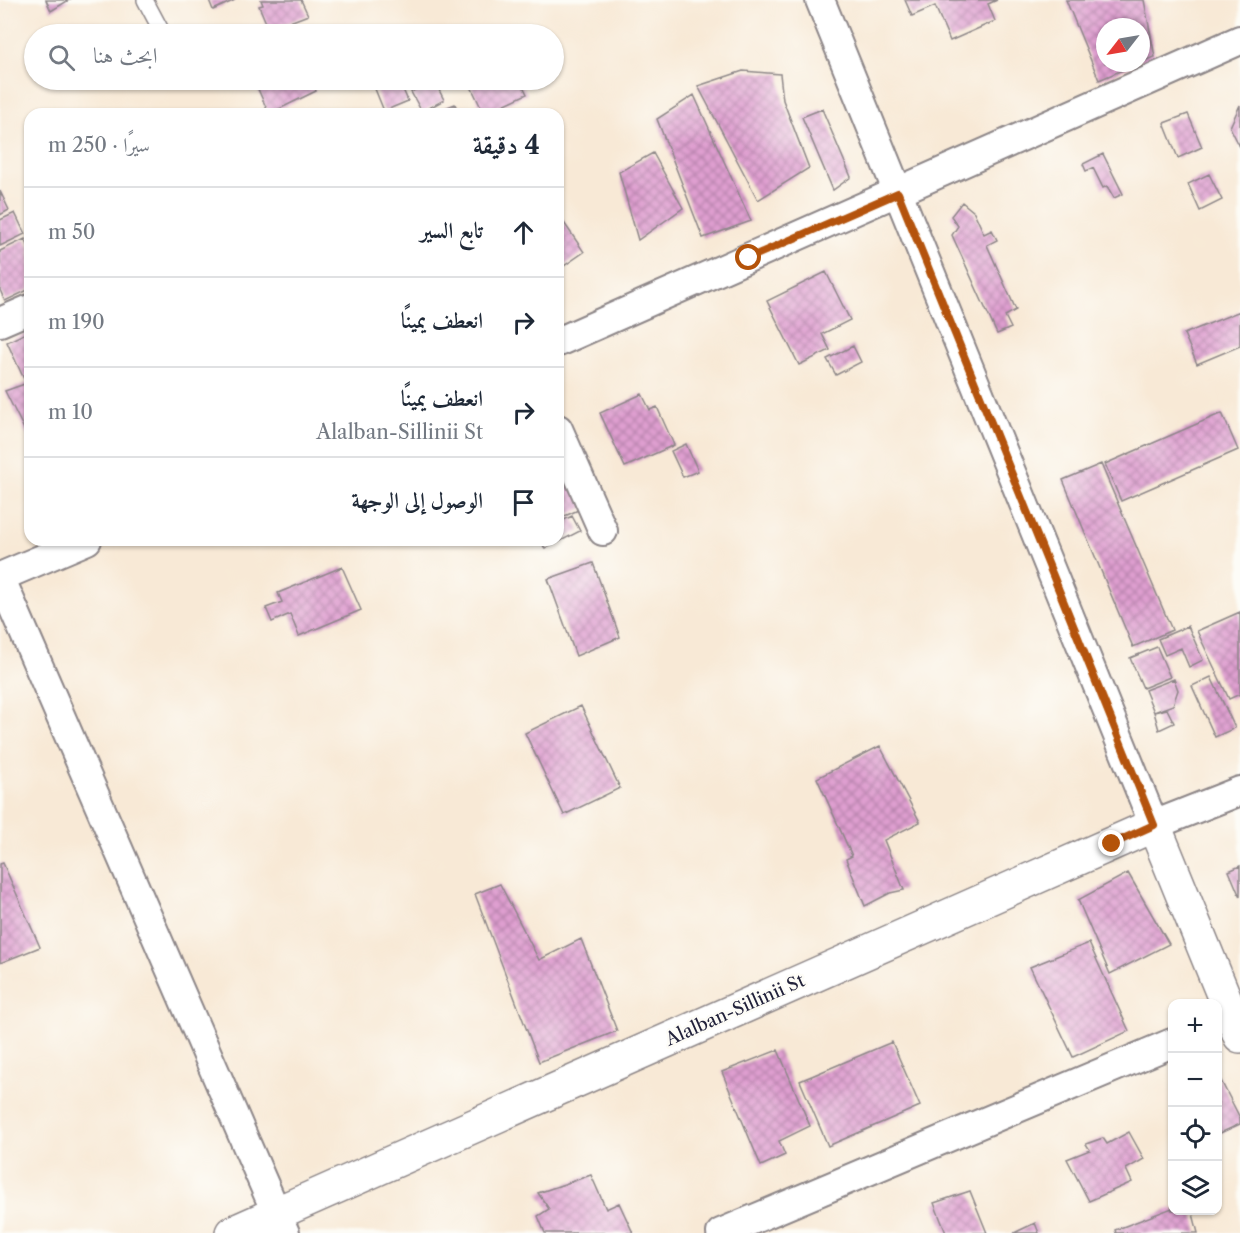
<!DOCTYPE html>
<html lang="ar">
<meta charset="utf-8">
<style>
:root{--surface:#fff;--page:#f6f6f7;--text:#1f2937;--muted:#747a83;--line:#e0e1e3}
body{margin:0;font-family:"Libre Caslon Text",Amiri,serif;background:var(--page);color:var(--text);direction:rtl}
.controls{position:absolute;right:18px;bottom:18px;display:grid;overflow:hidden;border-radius:12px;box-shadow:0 2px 4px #0004}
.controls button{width:54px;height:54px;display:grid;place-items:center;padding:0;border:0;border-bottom:2px solid var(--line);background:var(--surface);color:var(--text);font:30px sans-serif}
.compass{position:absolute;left:1096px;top:18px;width:54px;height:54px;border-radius:50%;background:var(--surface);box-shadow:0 2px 4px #0004;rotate:239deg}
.stop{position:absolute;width:18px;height:18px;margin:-14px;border:4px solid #b45309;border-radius:50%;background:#fff}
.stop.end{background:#b45309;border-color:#fff;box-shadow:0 2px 6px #0008}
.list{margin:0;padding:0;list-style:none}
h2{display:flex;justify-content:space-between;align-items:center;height:78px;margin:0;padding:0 24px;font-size:26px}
h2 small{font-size:20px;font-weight:400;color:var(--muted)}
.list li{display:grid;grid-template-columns:39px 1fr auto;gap:18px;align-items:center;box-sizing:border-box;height:90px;padding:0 24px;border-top:2px solid var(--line)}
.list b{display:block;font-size:22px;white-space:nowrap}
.list p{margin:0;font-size:20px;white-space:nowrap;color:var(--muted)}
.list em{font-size:20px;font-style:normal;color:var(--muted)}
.icon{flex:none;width:33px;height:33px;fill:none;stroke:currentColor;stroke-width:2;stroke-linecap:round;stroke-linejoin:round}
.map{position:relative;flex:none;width:1240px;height:1233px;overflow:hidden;direction:ltr}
.search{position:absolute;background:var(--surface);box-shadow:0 2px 4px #0004;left:24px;top:24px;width:540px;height:66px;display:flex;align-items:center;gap:15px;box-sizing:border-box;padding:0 21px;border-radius:33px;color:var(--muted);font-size:22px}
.panel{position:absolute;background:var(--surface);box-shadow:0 2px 4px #0004;left:24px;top:108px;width:540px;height:438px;border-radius:18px;direction:rtl}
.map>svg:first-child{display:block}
</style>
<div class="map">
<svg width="1240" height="1233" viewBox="0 0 1240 1233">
<defs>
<pattern id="building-cross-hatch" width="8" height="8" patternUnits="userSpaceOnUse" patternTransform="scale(1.5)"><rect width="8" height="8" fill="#df9fd0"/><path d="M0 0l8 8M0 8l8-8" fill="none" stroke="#b481aa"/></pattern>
</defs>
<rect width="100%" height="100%" fill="#fdfcf7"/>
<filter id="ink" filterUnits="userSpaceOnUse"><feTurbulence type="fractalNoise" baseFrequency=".0167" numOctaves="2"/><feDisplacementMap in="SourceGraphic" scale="12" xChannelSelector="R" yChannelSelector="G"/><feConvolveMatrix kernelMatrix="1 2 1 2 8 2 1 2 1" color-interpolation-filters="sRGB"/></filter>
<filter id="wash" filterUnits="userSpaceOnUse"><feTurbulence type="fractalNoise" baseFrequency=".008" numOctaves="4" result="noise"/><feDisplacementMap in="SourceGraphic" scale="24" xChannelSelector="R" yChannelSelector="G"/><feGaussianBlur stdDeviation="1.35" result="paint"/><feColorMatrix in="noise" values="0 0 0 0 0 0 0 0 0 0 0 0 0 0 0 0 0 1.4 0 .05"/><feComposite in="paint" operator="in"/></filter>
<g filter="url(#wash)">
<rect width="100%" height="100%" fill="#f8e9d6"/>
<g id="blocks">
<path fill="url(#building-cross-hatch)" d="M 46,0 L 69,0 L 51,11 Z
M 209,0 L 235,0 L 213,10 Z
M 261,0 L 301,0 L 308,15 L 269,30 L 259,6 L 263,5 Z
M 905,0 L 997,0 L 988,4 L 995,21 L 950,41 L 935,6 L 912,16 Z
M 1066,0 L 1144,0 L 1155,57 L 1141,62 L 1141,27 L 1105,27 L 1105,63 L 1139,63 L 1099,80 Z
M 743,71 L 780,74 L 783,100 L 809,168 L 758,200 L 698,86 Z
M 254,80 L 312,80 L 316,91 L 269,114 Z
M 384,80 L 399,80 L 408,101 L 384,111 L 373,84 Z
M 434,80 L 444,100 L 422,112 L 411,92 Z
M 468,80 L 520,80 L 527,94 L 484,114 Z
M 694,95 L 751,221 L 703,238 L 657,119 Z
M 455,104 L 459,114 L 430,114 Z
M 1240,105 L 1240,147 L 1230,127 Z
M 822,109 L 851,177 L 833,190 L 802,117 Z
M 1188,114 L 1202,147 L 1178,158 L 1164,123 Z
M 653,153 L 683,208 L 638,240 L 619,172 Z
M 1103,154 L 1123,194 L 1114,198 L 1107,186 L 1103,188 L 1093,168 L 1086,171 L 1083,164 Z
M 1209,174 L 1222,200 L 1200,211 L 1188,184 Z
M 0,191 L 9,210 L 0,215 Z
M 962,202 L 974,212 L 984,234 L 992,230 L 997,240 L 987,245 L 1016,310 L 1005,316 L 1011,328 L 997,334 L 952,235 L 958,226 L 951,216 Z
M 15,213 L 25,234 L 0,246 L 0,220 Z
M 558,214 L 584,252 L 558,270 Z
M 25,239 L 30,249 L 30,289 L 5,301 L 0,290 L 0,251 Z
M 826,272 L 850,320 L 822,334 L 830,350 L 799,365 L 767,301 Z
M 1240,311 L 1240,346 L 1197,364 L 1184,334 Z
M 30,331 L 30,376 L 24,379 L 7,342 Z
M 853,346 L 861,362 L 836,375 L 827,359 Z
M 30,382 L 30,441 L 5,391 Z
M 642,394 L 650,410 L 657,407 L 674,445 L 625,467 L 600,413 Z
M 1222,413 L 1238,450 L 1121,501 L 1105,464 Z
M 686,444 L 698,471 L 683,477 L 671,451 Z
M 558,447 L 585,507 L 558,519 Z
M 1101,464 L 1172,630 L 1133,647 L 1063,480 Z
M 572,516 L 580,531 L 545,549 L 541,540 L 558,540 L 558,523 Z
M 593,563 L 620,637 L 576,656 L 548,579 Z
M 342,567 L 361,610 L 299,636 L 290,614 L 272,622 L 266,608 L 282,602 L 278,593 Z
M 1240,612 L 1240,694 L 1229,699 L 1197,631 Z
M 1188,626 L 1203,660 L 1189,667 L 1181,648 L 1165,655 L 1158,639 Z
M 1157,647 L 1170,677 L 1143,688 L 1130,658 Z
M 1211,677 L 1235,728 L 1215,737 L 1192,686 Z
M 1174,679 L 1178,690 L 1173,705 L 1154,712 L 1145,690 Z
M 581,706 L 620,788 L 564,815 L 525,733 Z
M 1167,709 L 1174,723 L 1159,730 L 1154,712 Z
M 880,746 L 920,822 L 884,840 L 904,890 L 890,893 L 865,906 L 846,859 L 852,856 L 817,778 Z
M 3,863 L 40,947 L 0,963 L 0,864 Z
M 1240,866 L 1240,897 L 1229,871 Z
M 1128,873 L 1169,944 L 1110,974 L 1078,900 Z
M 500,884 L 539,960 L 581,939 L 617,1031 L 539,1062 L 475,894 Z
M 1089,943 L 1129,1031 L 1073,1057 L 1030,967 Z
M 892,1042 L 920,1106 L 828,1146 L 800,1081 Z
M 778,1050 L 810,1126 L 779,1141 L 785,1155 L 761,1166 L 722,1072 Z
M 1218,1075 L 1240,1118 L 1240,1124 L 1218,1134 Z
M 1129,1132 L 1144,1159 L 1126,1169 L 1132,1182 L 1089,1201 L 1067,1159 L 1090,1150 L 1086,1144 L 1103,1138 L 1107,1144 Z
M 591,1175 L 606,1209 L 619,1203 L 633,1233 L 545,1233 L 538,1216 L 549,1209 L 538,1193 Z
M 970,1191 L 987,1233 L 946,1233 L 934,1203 Z
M 1172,1208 L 1172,1210 L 1192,1210 L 1198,1233 L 1116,1233 L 1115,1230 Z
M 1035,1223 L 1039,1233 L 1014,1233 Z"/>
</g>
</g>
<g filter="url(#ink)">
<use href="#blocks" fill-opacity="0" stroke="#8d8688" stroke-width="1.5"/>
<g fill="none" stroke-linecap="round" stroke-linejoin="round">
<g stroke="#8d8688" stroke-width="18">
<path id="service" d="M 145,0 L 162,32"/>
</g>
<g stroke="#8d8688" stroke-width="32">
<path id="minor" d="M 820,0 L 1154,825 L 1240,791
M 0,322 L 30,309
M 558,342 L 1240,40
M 558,429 L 603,531
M 0,577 L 285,1233
M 0,577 L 87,540
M 721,1233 L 1172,1043"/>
</g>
<g stroke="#8d8688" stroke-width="36">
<path id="tertiary" d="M 232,1233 L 1154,825 L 1240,1036"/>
</g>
<use href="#service" stroke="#fff" stroke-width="15"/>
<use href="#minor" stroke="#fff" stroke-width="28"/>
<use href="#tertiary" stroke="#fff" stroke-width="33"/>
</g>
</g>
<g fill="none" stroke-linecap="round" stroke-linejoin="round" filter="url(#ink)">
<path stroke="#b45309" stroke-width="8" d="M 749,258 L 898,193 L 1154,825 L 1112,844"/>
</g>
<g text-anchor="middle" stroke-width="5" stroke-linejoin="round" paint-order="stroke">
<g font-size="18" fill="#22223b" stroke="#fdfcf7">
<text transform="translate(735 1010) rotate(-24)" y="6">Alalban-Sillinii St</text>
</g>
</g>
</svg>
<div class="controls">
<button>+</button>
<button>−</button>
<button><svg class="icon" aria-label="locate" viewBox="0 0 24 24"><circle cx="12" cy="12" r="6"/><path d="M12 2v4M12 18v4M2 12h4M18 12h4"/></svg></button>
<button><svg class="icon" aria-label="layers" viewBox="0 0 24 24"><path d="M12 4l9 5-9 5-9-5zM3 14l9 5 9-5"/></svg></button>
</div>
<svg class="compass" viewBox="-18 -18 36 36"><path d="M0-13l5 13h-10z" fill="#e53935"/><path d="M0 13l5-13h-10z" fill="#747a83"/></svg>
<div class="stop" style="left:749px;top:258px"></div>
<div class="stop end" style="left:1112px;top:844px"></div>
<div class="search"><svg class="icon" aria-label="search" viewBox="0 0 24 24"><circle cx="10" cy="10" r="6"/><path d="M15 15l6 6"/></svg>ابحث هنا</div>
<section class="panel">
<h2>4 دقيقة<small>سيرًا · 250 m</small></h2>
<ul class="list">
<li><svg class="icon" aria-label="ahead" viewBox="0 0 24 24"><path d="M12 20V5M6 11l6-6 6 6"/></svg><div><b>تابع السير</b></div><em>50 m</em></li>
<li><svg class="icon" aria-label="right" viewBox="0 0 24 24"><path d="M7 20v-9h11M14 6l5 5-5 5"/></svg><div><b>انعطف يمينًا</b></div><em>190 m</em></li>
<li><svg class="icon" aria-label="right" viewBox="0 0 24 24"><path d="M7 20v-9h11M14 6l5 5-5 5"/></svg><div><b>انعطف يمينًا</b><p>Alalban-Sillinii St</p></div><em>10 m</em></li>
<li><svg class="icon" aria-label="arrive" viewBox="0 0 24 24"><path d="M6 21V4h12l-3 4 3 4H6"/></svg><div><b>الوصول إلى الوجهة</b></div></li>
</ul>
</section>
</div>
